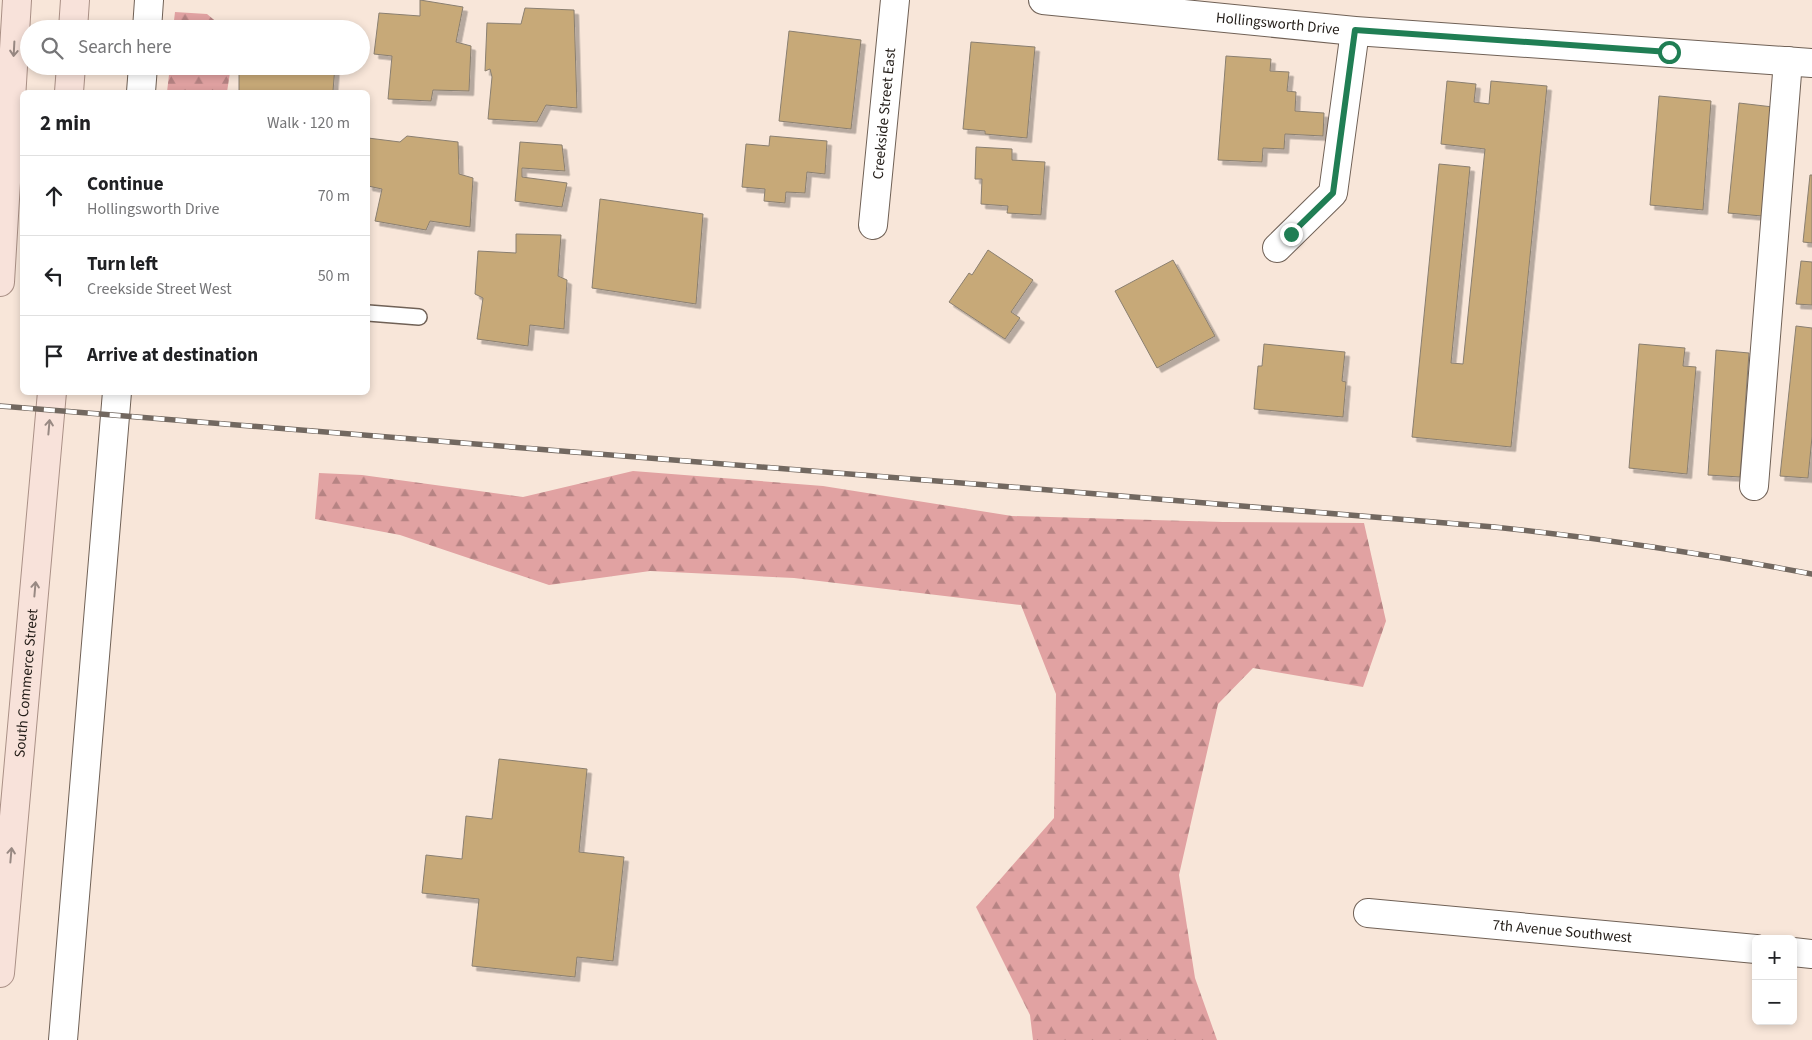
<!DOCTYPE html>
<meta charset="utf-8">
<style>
:root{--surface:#fff;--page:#f6f6f6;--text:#202124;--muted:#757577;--line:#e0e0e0}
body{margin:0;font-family:"Source Sans 3",sans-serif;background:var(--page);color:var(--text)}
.controls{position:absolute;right:15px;bottom:15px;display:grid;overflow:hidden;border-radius:8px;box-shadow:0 2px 8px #0003}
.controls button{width:45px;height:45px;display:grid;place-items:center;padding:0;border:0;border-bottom:1px solid var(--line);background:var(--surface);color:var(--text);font:25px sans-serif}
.stop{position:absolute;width:15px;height:15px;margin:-11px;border:4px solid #207e54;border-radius:50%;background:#fff}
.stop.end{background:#207e54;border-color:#fff;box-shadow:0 1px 5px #0008}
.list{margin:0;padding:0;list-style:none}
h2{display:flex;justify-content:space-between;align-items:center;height:65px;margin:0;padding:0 20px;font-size:21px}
h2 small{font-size:16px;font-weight:400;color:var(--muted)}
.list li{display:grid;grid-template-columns:32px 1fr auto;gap:15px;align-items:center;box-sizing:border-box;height:80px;padding:0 20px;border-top:1px solid var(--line)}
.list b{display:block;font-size:19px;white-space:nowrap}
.list p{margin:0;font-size:16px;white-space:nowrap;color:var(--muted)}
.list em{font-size:16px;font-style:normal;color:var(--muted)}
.icon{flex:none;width:28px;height:28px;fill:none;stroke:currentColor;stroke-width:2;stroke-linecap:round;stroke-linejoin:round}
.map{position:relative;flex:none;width:1812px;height:1040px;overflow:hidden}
.search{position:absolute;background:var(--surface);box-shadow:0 2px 8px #0003;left:20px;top:20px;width:350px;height:55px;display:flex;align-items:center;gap:12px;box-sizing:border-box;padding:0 18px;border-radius:28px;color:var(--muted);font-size:19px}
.panel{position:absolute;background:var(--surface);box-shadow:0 2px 8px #0003;left:20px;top:90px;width:350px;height:305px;border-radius:8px}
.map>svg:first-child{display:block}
</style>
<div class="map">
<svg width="1812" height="1040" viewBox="0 0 1812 1040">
<defs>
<pattern id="forest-firs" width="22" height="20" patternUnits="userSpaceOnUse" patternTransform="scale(1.25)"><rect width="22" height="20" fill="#e1a2a2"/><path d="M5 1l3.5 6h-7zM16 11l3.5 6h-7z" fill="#b68383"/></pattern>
<filter id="shadow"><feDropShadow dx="4.5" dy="4.5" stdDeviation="0" flood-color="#0004"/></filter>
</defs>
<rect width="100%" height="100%" fill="#f8e6d9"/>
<path fill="url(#forest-firs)" d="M 175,12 L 207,14 L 225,29 L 173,29 Z
M 170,66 L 231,66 L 227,92 L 167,92 Z
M 633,471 L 823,486 L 1012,516 L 1223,522 L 1364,523 L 1386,621 L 1363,687 L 1253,668 L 1218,704 L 1179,875 L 1195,978 L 1217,1040 L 1033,1040 L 1030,1015 L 976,907 L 1054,818 L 1056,694 L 1021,605 L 794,578 L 650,571 L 549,585 L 400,535 L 315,519 L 319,473 L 362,475 L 523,497 Z"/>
<path fill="#c7a978" stroke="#8a7f70" filter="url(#shadow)" d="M 420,0 L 463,7 L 456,42 L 471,46 L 469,91 L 433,90 L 431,101 L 388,99 L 392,56 L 374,54 L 379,13 L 420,16 Z
M 525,8 L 574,10 L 577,108 L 546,105 L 537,122 L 488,119 L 492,77 L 490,69 L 485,71 L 487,23 L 521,24 Z
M 789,31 L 861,40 L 851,129 L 779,121 Z
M 971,42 L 1035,47 L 1027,138 L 985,134 L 985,131 L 963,129 Z
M 1226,56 L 1271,59 L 1270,71 L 1289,72 L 1287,91 L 1296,92 L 1295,111 L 1324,113 L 1323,136 L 1285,134 L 1284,149 L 1263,148 L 1262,162 L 1218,160 Z
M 239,66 L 284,68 L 285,66 L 335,66 L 333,91 L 345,92 L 239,92 Z
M 1447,81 L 1476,84 L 1474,102 L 1489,104 L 1491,81 L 1547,86 L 1511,447 L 1412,437 L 1439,164 L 1470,167 L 1451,363 L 1463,364 L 1485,149 L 1441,144 Z
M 1659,96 L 1711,101 L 1703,210 L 1650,205 Z
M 1739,103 L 1773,107 L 1762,216 L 1728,213 Z
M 407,136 L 458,142 L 459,174 L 473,178 L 470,227 L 430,221 L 426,230 L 375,221 L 382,189 L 368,186 L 368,138 L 400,142 Z
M 770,136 L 827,141 L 825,174 L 807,172 L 805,193 L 786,192 L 785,203 L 764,201 L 765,189 L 742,187 L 746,144 L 769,146 Z
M 520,142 L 562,145 L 565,171 L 522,168 L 522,177 L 567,183 L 562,207 L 515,201 Z
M 976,147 L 1012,149 L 1012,160 L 1045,162 L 1041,215 L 1007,213 L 1008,206 L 981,204 L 982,179 L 975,179 Z
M 1810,175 L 1812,175 L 1812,243 L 1803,242 Z
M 600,199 L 703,214 L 696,304 L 592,288 Z
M 516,234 L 561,235 L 558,276 L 567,280 L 564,329 L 530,325 L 528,346 L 477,339 L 483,298 L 475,294 L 478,251 L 516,253 Z
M 988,250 L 1033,280 L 1011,312 L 1020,318 L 1005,339 L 949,302 L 969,273 L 972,275 Z
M 1173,260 L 1215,336 L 1157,368 L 1115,291 Z
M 1801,261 L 1812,262 L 1812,305 L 1796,304 Z
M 1796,326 L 1812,328 L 1812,437 L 1808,478 L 1780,476 Z
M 1264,344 L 1345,352 L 1342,381 L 1346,382 L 1343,417 L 1254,409 L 1258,366 L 1262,366 Z
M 1639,344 L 1685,348 L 1683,366 L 1696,367 L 1687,474 L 1629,468 Z
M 1716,350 L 1749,353 L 1740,477 L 1708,475 Z
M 499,759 L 587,769 L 579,852 L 624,857 L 613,961 L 577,957 L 575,977 L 472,966 L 479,899 L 422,893 L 426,855 L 462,859 L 466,816 L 492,819 Z"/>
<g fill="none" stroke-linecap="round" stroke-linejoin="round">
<g stroke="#706156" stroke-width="18">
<path id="lane" d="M 368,313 L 419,317"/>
</g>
<g stroke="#706156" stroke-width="30">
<g id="street">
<path id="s1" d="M 1043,0 L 1355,31 L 1812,63"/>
<path d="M 147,29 L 149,0"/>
<path d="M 141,92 L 143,66"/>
<path id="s2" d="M 873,225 L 895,0"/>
<path d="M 1277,248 L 1333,193 L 1355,31"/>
<path d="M 1754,486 L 1788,61"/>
<path id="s3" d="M 1368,913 L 1756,949"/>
<path d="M 1793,952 L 1812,954"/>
<path d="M 63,1040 L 117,392"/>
</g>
</g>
<g stroke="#aa9086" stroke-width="30">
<g id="primary">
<path d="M 73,29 L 75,0"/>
<path d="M 69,92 L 71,66"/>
<path d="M 0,282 L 17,0"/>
<path id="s4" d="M 0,973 L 52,392"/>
</g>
</g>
<use href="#lane" stroke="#fff" stroke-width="15"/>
<use href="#street" stroke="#fff" stroke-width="28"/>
<use href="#primary" stroke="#f8e2da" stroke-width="28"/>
<g stroke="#726860" stroke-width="5.5">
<path id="rail" d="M 0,406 L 1037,489 L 1494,527 C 1601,538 1707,554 1812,574"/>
</g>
<use href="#rail" stroke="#fff" stroke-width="4" stroke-dasharray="11" stroke-linecap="butt"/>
</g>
<defs><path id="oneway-shaft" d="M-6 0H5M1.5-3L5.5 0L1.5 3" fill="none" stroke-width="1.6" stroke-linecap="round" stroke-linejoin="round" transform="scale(1.25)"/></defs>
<g stroke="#988983">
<use href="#oneway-shaft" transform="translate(14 49) rotate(93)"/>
<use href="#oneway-shaft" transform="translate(49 427) rotate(-85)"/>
<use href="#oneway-shaft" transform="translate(35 589) rotate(-85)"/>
<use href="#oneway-shaft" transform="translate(11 855) rotate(-85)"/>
</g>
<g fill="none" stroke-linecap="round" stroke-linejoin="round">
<path stroke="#207e54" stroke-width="6" d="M 1291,234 L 1333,193 L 1355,30 L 1669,52"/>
</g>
<g text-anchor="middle" stroke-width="4" stroke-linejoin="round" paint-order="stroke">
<g font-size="15" fill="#231d18" stroke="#fff">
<text dy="5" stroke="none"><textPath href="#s1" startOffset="236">Hollingsworth Drive</textPath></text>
<text dy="5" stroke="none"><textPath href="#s2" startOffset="112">Creekside Street East</textPath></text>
<text dy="5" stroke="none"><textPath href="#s4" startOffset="291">South Commerce Street</textPath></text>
<text dy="5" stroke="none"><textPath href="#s3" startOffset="195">7th Avenue Southwest</textPath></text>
</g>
</g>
</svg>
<div class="controls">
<button>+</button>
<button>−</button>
</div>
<div class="stop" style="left:1669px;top:52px"></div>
<div class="stop end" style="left:1291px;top:234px"></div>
<div class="search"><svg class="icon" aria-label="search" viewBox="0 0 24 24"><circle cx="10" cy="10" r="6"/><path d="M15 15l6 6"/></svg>Search here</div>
<section class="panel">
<h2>2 min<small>Walk · 120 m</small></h2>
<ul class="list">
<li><svg class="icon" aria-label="ahead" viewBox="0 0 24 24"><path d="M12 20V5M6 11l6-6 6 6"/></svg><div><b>Continue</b><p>Hollingsworth Drive</p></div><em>70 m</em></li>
<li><svg class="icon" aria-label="left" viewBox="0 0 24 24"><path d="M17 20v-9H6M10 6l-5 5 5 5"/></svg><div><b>Turn left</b><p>Creekside Street West</p></div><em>50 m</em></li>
<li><svg class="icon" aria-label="arrive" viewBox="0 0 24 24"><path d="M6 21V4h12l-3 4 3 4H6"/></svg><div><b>Arrive at destination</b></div></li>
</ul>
</section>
</div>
